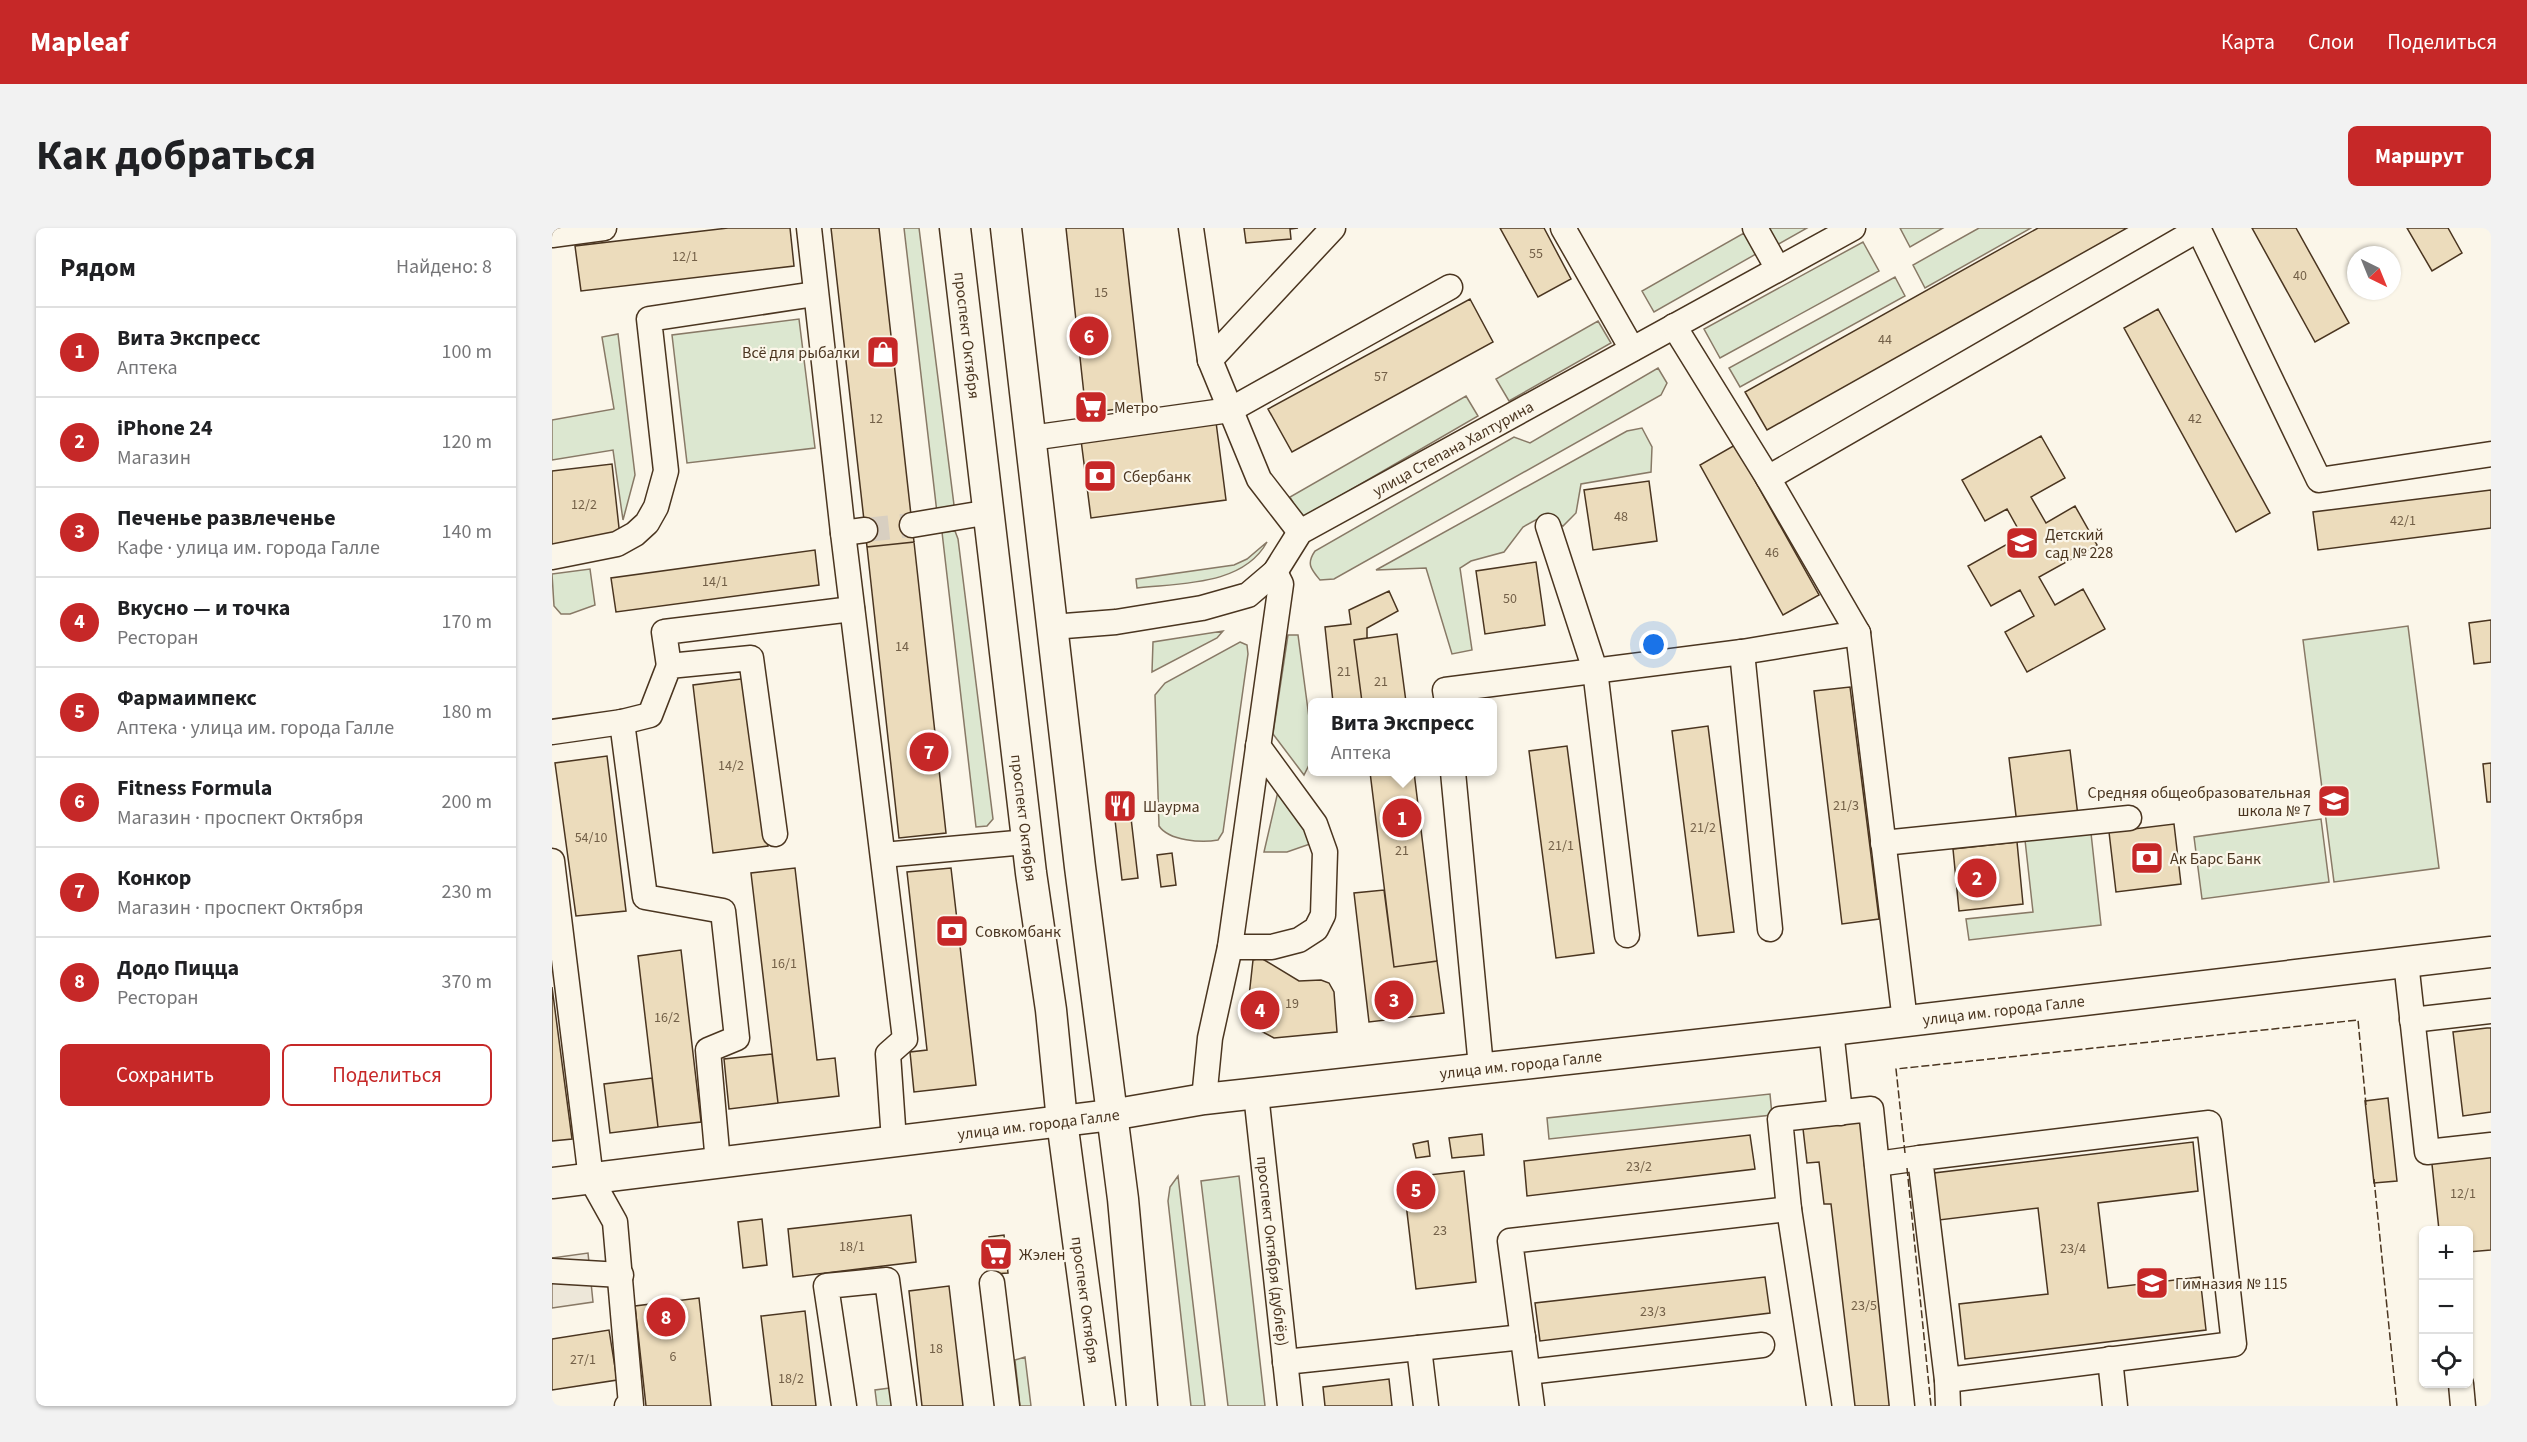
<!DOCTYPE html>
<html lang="ru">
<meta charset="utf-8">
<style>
:root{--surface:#fff;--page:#f2f2f2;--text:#202124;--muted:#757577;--line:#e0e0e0;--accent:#c62828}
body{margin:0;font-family:"Source Sans 3",sans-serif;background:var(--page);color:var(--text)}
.controls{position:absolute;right:18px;bottom:18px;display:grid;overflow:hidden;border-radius:9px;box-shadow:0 2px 4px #0004}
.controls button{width:54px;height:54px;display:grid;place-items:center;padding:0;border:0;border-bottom:2px solid var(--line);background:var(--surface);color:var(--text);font:30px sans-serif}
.compass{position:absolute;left:1795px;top:18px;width:54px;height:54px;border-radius:50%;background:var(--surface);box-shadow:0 2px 4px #0004;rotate:137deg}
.you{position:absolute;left:1102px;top:417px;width:21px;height:21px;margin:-15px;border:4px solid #fff;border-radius:50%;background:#1a73e8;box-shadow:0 0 0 9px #1a73e833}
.badge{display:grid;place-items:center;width:39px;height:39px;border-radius:50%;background:var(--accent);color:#fff;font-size:20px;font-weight:700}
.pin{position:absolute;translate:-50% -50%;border:3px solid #fff;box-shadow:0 2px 6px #0006}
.popup{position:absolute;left:756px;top:470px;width:189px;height:78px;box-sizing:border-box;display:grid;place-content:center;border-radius:9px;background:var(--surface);filter:drop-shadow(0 2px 4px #0005);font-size:20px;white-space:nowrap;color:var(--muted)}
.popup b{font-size:22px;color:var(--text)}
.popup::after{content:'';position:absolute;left:50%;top:100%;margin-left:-12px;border:12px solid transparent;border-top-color:var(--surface)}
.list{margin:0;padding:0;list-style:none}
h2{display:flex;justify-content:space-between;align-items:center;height:78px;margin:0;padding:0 24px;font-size:26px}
h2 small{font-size:20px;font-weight:400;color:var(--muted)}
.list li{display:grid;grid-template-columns:39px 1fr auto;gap:18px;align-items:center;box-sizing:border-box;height:90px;padding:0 24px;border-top:2px solid var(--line)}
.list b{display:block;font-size:22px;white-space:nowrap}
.list p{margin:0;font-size:20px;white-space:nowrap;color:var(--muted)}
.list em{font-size:20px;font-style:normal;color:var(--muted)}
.actions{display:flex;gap:12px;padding:18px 24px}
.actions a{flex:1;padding:14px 0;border:2px solid var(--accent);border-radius:9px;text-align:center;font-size:21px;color:var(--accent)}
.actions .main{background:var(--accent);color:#fff}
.icon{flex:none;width:33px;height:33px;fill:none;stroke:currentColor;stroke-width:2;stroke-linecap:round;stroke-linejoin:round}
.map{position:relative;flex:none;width:1939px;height:1178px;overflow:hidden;border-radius:9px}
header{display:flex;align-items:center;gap:36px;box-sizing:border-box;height:84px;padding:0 30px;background:var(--accent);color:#fff}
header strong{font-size:28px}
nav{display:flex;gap:33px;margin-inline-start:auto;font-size:21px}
.intro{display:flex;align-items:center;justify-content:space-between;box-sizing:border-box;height:144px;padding:0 36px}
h1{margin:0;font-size:42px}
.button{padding:15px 27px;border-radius:9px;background:var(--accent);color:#fff;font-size:21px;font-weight:700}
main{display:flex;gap:36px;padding:0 36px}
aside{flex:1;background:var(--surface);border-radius:9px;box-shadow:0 2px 4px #0004}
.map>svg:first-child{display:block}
</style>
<header>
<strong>Mapleaf</strong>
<nav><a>Карта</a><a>Слои</a><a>Поделиться</a></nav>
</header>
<div class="intro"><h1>Как добраться</h1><a class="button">Маршрут</a></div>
<main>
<aside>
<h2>Рядом<small>Найдено: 8</small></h2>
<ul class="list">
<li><span class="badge">1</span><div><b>Вита Экспресс</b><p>Аптека</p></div><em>100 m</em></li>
<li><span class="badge">2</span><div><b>iPhone 24</b><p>Магазин</p></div><em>120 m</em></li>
<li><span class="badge">3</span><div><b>Печенье развлеченье</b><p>Кафе · улица им. города Галле</p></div><em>140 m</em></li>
<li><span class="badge">4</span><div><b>Вкусно — и точка</b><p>Ресторан</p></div><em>170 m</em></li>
<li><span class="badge">5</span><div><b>Фармаимпекс</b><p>Аптека · улица им. города Галле</p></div><em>180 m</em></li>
<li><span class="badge">6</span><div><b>Fitness Formula</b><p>Магазин · проспект Октября</p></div><em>200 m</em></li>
<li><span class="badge">7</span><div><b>Конкор</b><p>Магазин · проспект Октября</p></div><em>230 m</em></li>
<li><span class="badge">8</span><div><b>Додо Пицца</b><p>Ресторан</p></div><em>370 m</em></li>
</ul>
<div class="actions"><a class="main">Сохранить</a><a>Поделиться</a></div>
</aside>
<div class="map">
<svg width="1939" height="1178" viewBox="0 0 1939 1178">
<rect width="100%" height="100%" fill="#fbf6e9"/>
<path fill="#dce7d0" stroke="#887966" stroke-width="1.5" d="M 352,0 L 367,0 L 402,277 L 395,284 L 385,285 Z
M 1213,0 L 1255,0 L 1223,18 Z
M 1348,0 L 1391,0 L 1358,19 Z
M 1427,0 L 1479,0 L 1373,60 L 1361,37 Z
M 1192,5 L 1204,26 L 1102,84 L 1090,63 Z
M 1311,14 L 1327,43 L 1168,130 L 1152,101 Z
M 1343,49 L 1353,68 L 1188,159 L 1177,140 Z
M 247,91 L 263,220 L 135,235 L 120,107 Z
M 1046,93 L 1059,115 L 957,173 L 944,151 Z
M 66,106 L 83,247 L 71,292 L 61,222 L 0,232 L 0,192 L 62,181 L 50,109 Z
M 1106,140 L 1115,155 L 1109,167 L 782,351 L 768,352 C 759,341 754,336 763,323 L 962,209 L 978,215 Z
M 914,168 L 926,188 L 750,290 L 738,269 Z
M 1090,200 L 1100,219 L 1099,244 L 1029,256 L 1024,285 L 1011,298 L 989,289 L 971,299 L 952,324 L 919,333 L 908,340 L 920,422 L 900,426 L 874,340 L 824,342 L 1075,203 Z
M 403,303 L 406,311 L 441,591 L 435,598 L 424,599 L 390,304 Z
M 715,314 C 691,358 628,355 585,360 L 584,351 L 682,337 L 695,331 Z
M 38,341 L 43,377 L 18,386 L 9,386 L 2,378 L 0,346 Z
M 1856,398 L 1887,640 L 1782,654 L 1751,412 Z
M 671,403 L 665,410 L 600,444 L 601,414 Z
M 736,407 L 746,407 L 760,512 L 760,531 L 752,547 L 721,506 Z
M 688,414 L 695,417 L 696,426 L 671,604 L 666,612 C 650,615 617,613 607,598 L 603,467 L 613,455 Z
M 727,559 L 754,595 L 758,616 L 735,624 L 712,624 Z
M 1769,591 L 1777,654 L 1650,671 L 1642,609 Z
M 1539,605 L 1549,697 L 1417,712 L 1414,691 L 1481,684 L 1473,612 Z
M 1218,866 L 1220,887 L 997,911 L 995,890 Z
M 626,948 L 653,1178 L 639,1178 L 616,973 L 618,959 Z
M 687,948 L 713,1178 L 676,1178 L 649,953 Z
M 473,1129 L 479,1178 L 468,1178 L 463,1132 Z
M 345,1159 L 347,1178 L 325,1178 L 323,1162 Z"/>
<path fill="#ede7d9" stroke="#887966" stroke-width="1.5" d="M 36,1025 L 41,1074 L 0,1080 L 0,1030 Z"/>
<path fill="#ecdcbc" stroke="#4a3520" stroke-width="1.5" d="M 176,0 L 238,0 L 242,38 L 29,63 L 23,18 Z
M 279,0 L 327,0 L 362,314 L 315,319 Z
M 514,0 L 571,0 L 591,178 L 534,185 Z
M 692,0 L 746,0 L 738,1 L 739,11 L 694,15 Z
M 948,0 L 992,0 L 1019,51 L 986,69 Z
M 1486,0 L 1575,0 L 1215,202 L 1193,164 Z
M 1700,0 L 1744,0 L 1797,95 L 1763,114 Z
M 1855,0 L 1896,0 L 1910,25 L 1880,43 Z
M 918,71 L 941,114 L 740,224 L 716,181 Z
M 1606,81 L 1718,285 L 1684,304 L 1572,100 Z
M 664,194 L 674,272 L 539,290 L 529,212 Z
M 1489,208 L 1513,250 L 1479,269 L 1494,295 L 1523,278 L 1545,317 L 1487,349 L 1503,377 L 1531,361 L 1553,401 L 1475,444 L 1453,404 L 1482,388 L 1468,362 L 1439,378 L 1416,338 L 1470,308 L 1455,281 L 1433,293 L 1410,252 Z
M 1183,217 L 1267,367 L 1231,387 L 1148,237 Z
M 60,236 L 68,309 L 0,317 L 0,243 Z
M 1097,253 L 1105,313 L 1041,322 L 1032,262 Z
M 1939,262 L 1939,300 L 1766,322 L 1761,284 Z
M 362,314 L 394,605 L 347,610 L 315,319 Z
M 263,322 L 267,357 L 64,384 L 59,350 Z
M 984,334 L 993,397 L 933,406 L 924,343 Z
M 837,363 L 846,383 L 815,400 L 815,410 L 802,412 L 810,474 L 781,474 L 773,399 L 799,396 L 797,382 Z
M 1939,392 L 1939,434 L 1922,436 L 1917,395 Z
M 845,406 L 854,474 L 810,474 L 802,412 Z
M 197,450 L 216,618 L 161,625 L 141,457 Z
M 1298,459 L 1327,691 L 1290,696 L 1262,463 Z
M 1156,498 L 1182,704 L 1146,708 L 1120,503 Z
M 1015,518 L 1042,725 L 1004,730 L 977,523 Z
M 1518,522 L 1526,588 L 1465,596 L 1457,530 Z
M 55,528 L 74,683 L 24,688 L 3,535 Z
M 1939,535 L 1939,574 L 1935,574 L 1931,536 Z
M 818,544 L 862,544 L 885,733 L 842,739 Z
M 579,590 L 586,650 L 570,652 L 563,592 Z
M 1622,596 L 1629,656 L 1564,664 L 1557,604 Z
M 1465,614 L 1471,676 L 1407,683 L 1401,621 Z
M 620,625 L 624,657 L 609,659 L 605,627 Z
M 243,640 L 265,832 L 283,830 L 287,868 L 226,875 L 199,645 Z
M 399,640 L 424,857 L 362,864 L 358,824 L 375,822 L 355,644 Z
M 832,662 L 842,739 L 885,733 L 892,785 L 817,794 L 802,665 Z
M 129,722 L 149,894 L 106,899 L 86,728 Z
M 709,730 L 747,753 L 769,752 L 777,755 L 782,764 L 785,804 L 722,810 L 705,801 L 695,787 L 701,732 Z
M 0,759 L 20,911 L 0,913 Z
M 1935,800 L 1939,800 L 1939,884 L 1911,888 L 1901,804 Z
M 220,826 L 226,875 L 177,881 L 172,831 Z
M 100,850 L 106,899 L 58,905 L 52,856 Z
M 1836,870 L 1845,953 L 1822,955 L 1813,873 Z
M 1250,892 L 1312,892 L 1346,1178 L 1303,1178 L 1279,976 L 1272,976 L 1267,934 L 1255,935 Z
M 930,906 L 932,927 L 900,930 L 897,910 Z
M 1198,907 L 1203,941 L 975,968 L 972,933 Z
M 876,913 L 878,928 L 864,930 L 861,916 Z
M 1641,914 L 1646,963 L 1546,975 L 1556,1060 L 1648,1049 L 1654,1102 L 1413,1131 L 1407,1076 L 1496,1066 L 1486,980 L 1387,992 L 1382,945 Z
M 1939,920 L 1939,1022 L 1916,1024 L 1916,1002 L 1887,1002 L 1879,927 Z
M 912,943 L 924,1054 L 864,1061 L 851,950 Z
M 359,987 L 364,1034 L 241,1049 L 236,1001 Z
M 210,991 L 215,1037 L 191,1040 L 186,994 Z
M 452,1007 L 456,1045 L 441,1046 L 437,1009 Z
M 1213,1049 L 1218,1085 L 988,1113 L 983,1075 Z
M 397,1058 L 411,1178 L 370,1178 L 357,1063 Z
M 147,1070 L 159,1178 L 94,1178 L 83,1078 Z
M 253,1083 L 264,1178 L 220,1178 L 209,1088 Z
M 57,1102 L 65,1152 L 0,1162 L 0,1111 Z
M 837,1151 L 840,1178 L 773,1178 L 771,1159 Z"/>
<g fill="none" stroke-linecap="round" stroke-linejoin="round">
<path stroke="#d8cfc1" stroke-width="24" stroke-dasharray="24 12" stroke-linecap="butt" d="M 313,302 L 360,297"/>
<g stroke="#4a3520" stroke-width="27">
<g id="minor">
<path d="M 257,0 L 291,305 L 353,811 L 336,826 L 342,913"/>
<path d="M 639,0 L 658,132 L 707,251 L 748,304"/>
<path d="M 1011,0 L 1080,121"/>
<path d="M 1203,0 L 1226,41"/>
<path d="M 1646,0 L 1767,252 L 1939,226"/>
<path d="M 0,7 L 52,0"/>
<path d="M 658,132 L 781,0"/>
<path d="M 479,210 L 678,182 L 898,59"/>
<path d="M 1216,250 L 1647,1"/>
<path d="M 360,297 L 438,284"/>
<path d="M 996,298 L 1043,442 L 1075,707"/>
<path d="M 291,305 L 313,302"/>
<path d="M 0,329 L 65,316 L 83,306 L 95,295 L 104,279 L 114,243 L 97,91 L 263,66"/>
<path id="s1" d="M 500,399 L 564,394 L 650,380 L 696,367 L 723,344 L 748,304 L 1301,0"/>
<path d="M 1306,405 L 1353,793"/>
<path d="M 1190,424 L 1218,701"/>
<path d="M 117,438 L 112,404 L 300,381"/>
<path d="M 895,474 L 893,462 L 1190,424 L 1306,405 L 1216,250 L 1122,98"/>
<path d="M 70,494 L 93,669 L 171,683 L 185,810 L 156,822 L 166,935"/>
<path d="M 0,504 L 70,494 L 98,487 L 117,438 L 199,430 L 223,606"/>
<path d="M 901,544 L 929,839"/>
<path d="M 1331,615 L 1577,590"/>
<path d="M 331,627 L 475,614"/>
<path d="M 0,633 L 39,951 L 63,994 L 79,1177 L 75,1178"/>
<path d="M 678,719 L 720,719 L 747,712 L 764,701 L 771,687 L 773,624 L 763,596 L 706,518"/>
<path d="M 1854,734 L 1875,924 L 1939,917"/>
<path d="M 1860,792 L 1939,783"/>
<path d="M 1279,802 L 1288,885"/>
<path id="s2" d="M 704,866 L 738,1178"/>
<path d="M 652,871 L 658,810 L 678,719 L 729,356 L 723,344"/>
<path d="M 1657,895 L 1682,1116 L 1395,1152 L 1368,930 Z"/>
<path d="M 1325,936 L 1368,930"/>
<path d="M 0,1043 L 69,1047"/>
<path d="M 440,1055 L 455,1178"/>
<path d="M 867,1120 L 874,1178"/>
<path d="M 1558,1131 L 1563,1178"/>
<path d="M 733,1134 L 971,1109"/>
<path d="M 976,1144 L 1210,1117"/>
<path d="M 1395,1152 L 1396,1178"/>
<path d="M 1909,1156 L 1911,1178"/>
<path d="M 292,1178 L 274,1058 L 335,1052 L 352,1178"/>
<path d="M 980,1178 L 958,1013 L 1237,981"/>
<path d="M 1267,1178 L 1237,981 L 1228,891 L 1319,881 L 1350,1178"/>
</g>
</g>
<g stroke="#4a3520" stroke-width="33">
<g id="major">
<path id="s3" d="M 403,0 L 479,645 L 499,782 L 510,893 L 548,1178"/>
<path d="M 454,0 L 528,639 L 571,971 L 590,1178"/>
<path id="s4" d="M 0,955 L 559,887 L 652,871 L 1279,802 L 1939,724"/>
</g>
</g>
<use href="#minor" stroke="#fbf6e9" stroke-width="24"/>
<use href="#major" stroke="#fbf6e9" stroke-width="30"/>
<path stroke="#4a3520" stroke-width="1.5" stroke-dasharray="8 3" stroke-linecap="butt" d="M 1353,925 L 1344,841 L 1806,792 L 1814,877
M 1355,940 L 1379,1178
M 1822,951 L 1845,1178"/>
</g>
<defs>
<g id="shop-square" transform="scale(1.725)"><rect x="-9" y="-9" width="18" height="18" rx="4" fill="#c62828" stroke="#fbf6e9"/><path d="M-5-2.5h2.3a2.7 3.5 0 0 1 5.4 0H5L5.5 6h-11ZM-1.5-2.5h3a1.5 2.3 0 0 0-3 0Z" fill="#fff"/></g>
<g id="supermarket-square" transform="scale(1.725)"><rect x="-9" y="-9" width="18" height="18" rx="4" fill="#c62828" stroke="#fbf6e9"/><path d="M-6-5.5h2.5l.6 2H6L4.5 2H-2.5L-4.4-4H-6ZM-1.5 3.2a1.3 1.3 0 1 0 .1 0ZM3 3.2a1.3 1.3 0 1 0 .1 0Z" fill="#fff"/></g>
<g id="bank-square" transform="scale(1.725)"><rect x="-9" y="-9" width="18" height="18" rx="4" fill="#c62828" stroke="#fbf6e9"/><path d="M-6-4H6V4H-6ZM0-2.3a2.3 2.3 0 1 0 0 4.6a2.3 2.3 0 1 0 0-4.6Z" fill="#fff"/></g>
<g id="school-square" transform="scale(1.725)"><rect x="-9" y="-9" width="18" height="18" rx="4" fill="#c62828" stroke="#fbf6e9"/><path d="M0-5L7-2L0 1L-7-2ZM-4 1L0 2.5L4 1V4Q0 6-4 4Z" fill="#fff"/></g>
<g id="restaurant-square" transform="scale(1.725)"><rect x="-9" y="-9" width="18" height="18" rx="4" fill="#c62828" stroke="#fbf6e9"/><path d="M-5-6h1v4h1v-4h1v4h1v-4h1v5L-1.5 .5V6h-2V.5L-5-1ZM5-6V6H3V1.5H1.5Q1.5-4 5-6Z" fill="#fff"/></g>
</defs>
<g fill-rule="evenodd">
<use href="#shop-square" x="331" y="124"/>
<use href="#supermarket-square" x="539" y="179"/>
<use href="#bank-square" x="548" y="248"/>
<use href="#school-square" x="1470" y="315"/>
<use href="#school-square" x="1782" y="573"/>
<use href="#restaurant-square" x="568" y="578"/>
<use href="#bank-square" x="1595" y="630"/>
<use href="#bank-square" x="400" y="703"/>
<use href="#supermarket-square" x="444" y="1026"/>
<use href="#school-square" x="1600" y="1055"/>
</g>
<g text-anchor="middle" stroke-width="4.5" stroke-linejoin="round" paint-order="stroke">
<g font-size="14" fill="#725f47">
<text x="984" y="30">55</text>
<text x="133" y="33">12/1</text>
<text x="1748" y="52">40</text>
<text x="549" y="69">15</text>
<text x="1333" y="116">44</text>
<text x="829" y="153">57</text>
<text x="324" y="195">12</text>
<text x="1643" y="195">42</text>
<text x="32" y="281">12/2</text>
<text x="1069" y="293">48</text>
<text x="1851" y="297">42/1</text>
<text x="1220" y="329">46</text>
<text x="163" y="358">14/1</text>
<text x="958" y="375">50</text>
<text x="350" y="423">14</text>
<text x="792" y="448">21</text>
<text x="829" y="458">21</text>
<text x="179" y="542">14/2</text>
<text x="1294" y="582">21/3</text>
<text x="1151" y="604">21/2</text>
<text x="39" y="614">54/10</text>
<text x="1009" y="622">21/1</text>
<text x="850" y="627">21</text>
<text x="232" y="740">16/1</text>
<text x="740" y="780">19</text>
<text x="115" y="794">16/2</text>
<text x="1087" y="943">23/2</text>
<text x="1911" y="970">12/1</text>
<text x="888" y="1007">23</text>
<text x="300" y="1023">18/1</text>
<text x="1521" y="1025">23/4</text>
<text x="1312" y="1082">23/5</text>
<text x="1101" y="1088">23/3</text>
<text x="384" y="1125">18</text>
<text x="121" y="1133">6</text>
<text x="31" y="1136">27/1</text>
<text x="239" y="1155">18/2</text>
</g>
<g font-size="16" fill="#4a3520" stroke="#fbf6e9">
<text dy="6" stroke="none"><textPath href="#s3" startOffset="108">проспект Октября</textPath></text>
<text dy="6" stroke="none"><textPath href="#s1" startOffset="456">улица Степана Халтурина</textPath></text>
<text dy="6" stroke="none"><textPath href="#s3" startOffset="594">проспект Октября</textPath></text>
<text dy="6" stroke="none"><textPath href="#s4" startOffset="1462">улица им. города Галле</textPath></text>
<text dy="6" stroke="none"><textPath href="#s4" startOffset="976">улица им. города Галле</textPath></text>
<text dy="6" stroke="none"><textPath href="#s4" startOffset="490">улица им. города Галле</textPath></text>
<text dy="6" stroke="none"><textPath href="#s2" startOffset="158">проспект Октября (дублёр)</textPath></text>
<text dy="6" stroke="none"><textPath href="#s3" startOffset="1080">проспект Октября</textPath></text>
</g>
<g font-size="16" fill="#4a3520" stroke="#fbf6e9" text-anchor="start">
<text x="308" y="130" text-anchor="end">Всё для рыбалки</text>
<text x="562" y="185">Метро</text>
<text x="571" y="254">Сбербанк</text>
<text x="1493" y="312">Детский<tspan x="1493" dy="18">сад № 228</tspan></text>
<text x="1759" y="570" text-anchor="end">Средняя общеобразовательная<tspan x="1759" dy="18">школа № 7</tspan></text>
<text x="591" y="584">Шаурма</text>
<text x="1618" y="636">Ак Барс Банк</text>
<text x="423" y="709">Совкомбанк</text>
<text x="467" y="1032">Жэлен</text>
<text x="1623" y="1061">Гимназия № 115</text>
</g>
</g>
</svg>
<div class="controls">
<button>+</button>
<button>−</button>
<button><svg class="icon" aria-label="locate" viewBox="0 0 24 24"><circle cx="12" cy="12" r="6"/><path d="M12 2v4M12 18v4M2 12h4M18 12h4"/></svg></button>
</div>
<svg class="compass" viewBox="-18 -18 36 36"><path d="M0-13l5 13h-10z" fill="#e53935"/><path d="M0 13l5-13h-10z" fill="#757577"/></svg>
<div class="you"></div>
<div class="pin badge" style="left:850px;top:590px">1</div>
<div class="popup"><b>Вита Экспресс</b>Аптека</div>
<div class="pin badge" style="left:1425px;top:650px">2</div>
<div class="pin badge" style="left:842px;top:772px">3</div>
<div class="pin badge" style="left:708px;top:782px">4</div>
<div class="pin badge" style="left:864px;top:962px">5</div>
<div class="pin badge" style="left:537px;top:108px">6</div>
<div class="pin badge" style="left:377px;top:524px">7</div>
<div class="pin badge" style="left:114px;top:1089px">8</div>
</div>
</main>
